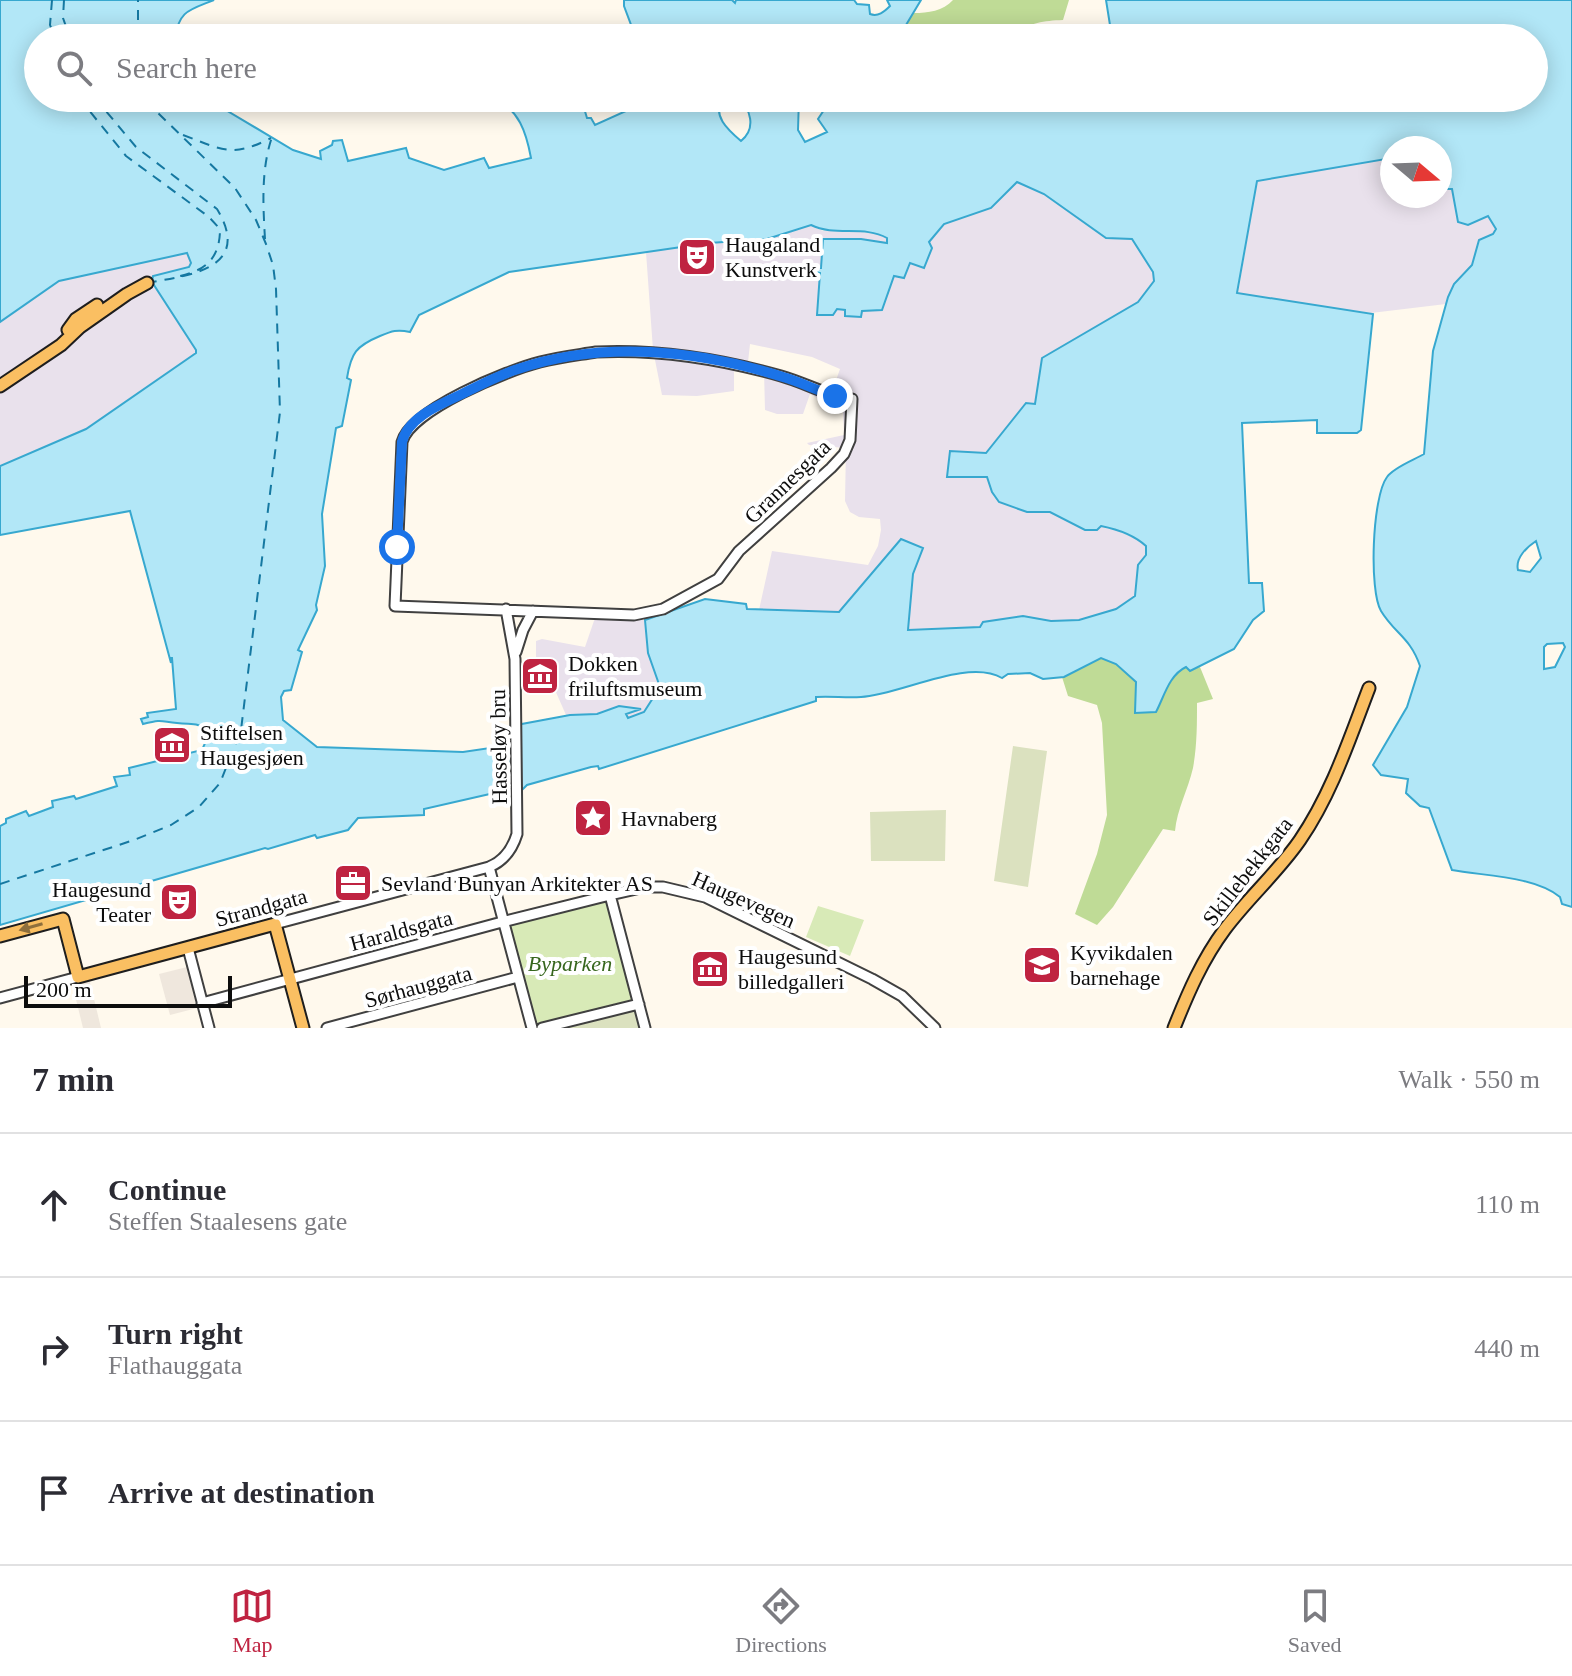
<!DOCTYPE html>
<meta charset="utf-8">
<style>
:root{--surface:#fff;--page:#f7f7f7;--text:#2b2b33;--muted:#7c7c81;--line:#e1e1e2;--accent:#bf2341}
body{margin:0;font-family:"Times New Roman",serif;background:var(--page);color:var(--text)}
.compass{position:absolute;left:1380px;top:136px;width:72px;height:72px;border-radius:50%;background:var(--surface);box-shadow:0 4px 20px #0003;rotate:109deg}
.scale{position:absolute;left:24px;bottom:20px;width:208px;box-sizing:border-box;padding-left:8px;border:4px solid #0d0d0d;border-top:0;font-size:22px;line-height:28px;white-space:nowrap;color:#0d0d0d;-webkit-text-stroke:6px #fff;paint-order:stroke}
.stop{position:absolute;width:24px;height:24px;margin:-18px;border:6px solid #1a73e8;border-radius:50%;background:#fff}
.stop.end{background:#1a73e8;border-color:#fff;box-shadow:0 2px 8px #0008}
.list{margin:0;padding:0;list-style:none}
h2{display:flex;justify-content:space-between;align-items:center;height:104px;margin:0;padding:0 32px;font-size:34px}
h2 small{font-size:26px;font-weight:400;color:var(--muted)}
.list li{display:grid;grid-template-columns:52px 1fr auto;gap:24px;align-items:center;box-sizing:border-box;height:144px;padding:0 32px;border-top:2px solid var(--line)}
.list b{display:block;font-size:30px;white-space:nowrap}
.list p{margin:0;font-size:26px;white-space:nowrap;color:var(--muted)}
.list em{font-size:26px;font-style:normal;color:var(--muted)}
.icon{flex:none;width:44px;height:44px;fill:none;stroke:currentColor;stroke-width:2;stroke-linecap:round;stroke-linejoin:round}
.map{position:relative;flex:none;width:1572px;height:1028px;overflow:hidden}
.search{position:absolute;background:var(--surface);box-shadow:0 4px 20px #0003;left:24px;right:24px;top:24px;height:88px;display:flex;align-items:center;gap:20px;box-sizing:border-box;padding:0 28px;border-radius:44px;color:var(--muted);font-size:30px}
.sheet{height:536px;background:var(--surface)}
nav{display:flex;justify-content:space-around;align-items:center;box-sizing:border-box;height:112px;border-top:2px solid var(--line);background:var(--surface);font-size:22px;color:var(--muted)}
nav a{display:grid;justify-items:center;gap:4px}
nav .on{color:var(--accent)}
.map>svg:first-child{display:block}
</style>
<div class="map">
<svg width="1572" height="1028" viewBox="0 0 1572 1028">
<rect width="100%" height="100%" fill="#fff9ed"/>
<path fill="#e9e1ec" d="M 1392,158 L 1392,196 L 1440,196 L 1440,189 L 1451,188 L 1488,216 L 1496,229 L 1494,234 L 1479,240 L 1472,265 L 1454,284 L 1446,304 L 1371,313 L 1238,294 L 1257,181 Z
M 1017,182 L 1044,194 L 1106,238 L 1132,239 L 1153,272 L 1154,281 L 1138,302 L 1042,358 L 1035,405 L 1026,404 L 986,454 L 950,451 L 947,476 L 987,477 L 994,497 L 1027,512 L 1050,512 L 1114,529 L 1141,541 L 1146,546 L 1146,555 L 1138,566 L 1135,596 L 1116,609 L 1079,620 L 1051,621 L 1025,618 L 980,627 L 908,630 L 913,573 L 901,539 L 840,612 L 759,610 L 772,551 L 868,565 L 878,546 L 881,530 L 880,519 L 859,517 L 850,512 L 845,501 L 846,448 L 809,445 L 807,443 L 844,435 L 843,412 L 810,394 L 803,414 L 777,414 L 765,410 L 764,371 L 832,392 L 840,369 L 812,357 L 750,344 L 748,362 L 734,365 L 734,391 L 697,396 L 662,395 L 653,350 L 646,252 L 710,243 L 767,239 L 811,225 L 823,231 L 855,231 L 883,235 L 888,238 L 888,244 L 861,239 L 821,268 L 816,268 L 820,273 L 833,315 L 837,309 L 861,316 L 862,311 L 944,224 L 991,208 Z
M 187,253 L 191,263 L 189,267 L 153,276 L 196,350 L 196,353 L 86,429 L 0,466 L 0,322 L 59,281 Z
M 596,615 L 645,620 L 648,653 L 660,687 L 644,712 L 627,718 L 626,714 L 638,710 L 619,706 L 597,714 L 566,715 L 555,690 L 536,680 L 536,641 L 542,639 L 585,647 Z"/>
<path fill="#d8eab7" d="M 606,901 L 632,1000 L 535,1025 L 507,925 Z
M 818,906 L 864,920 L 850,956 L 806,937 Z"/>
<path fill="#bfdb96" d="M 953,0 L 1069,0 L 1063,20 C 1042,21 1028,22 1013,38 L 886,38 L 901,30 L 914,13 C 928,13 943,11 953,0 Z
M 1100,658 L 1116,664 L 1136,682 L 1135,713 L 1157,711 C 1163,696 1170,674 1186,667 L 1190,670 L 1200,667 L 1213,699 L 1197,703 C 1197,725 1197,746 1193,768 C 1188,790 1177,809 1175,831 L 1163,829 L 1113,907 L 1097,925 L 1075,914 L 1097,854 L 1107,815 L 1102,723 L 1097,705 L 1068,696 L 1062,677 Z"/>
<path fill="#dbe1bf" d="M 1013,746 L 1047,751 L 1028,887 L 994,881 Z
M 946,810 L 945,861 L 871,861 L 870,812 Z
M 639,1004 L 645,1028 L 542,1028 Z"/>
<path fill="#efe7dd" d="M 187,967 L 197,1008 L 170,1015 L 159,974 Z
M 88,974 L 101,1028 L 83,1028 L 71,979 Z"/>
<path fill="#b2e7f7" stroke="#37a8cf" stroke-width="2" fill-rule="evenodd" d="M 0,0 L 214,0 C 190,10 179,10 175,38 L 38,38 L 38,98 L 209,98 L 209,100 L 293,150 L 321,159 L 320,151 L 332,145 L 333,141 L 342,140 L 348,161 L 406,148 L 409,158 L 444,170 L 484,158 L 489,168 L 531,158 C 526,131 519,111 495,98 L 581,98 L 587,118 L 591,118 L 595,125 L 626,111 L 632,98 L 723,98 C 711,115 728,130 741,141 C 756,129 752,108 736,98 L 799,98 L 798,130 L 805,142 L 827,132 L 818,119 L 832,98 L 873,98 C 886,108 907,106 921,98 L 1534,98 L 1534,38 L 1095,38 L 1103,34 L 1110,25 L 1106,0 L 1572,0 L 1572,907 L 1562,904 L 1560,897 C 1534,876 1484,876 1452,870 L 1429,808 L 1420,806 L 1406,793 L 1408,779 L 1381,775 L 1373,765 L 1407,707 L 1420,666 C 1410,637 1395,634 1381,611 C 1369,591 1372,497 1387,477 C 1394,467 1414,460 1424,454 L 1433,351 L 1448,297 L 1454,284 L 1472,265 L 1479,240 L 1493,234 L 1496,229 L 1488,216 L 1468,225 L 1458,222 L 1452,189 L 1440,189 L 1440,148 L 1392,148 L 1392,158 L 1257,181 L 1237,293 L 1373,314 L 1361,430 L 1357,433 L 1317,433 L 1317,420 L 1242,423 L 1249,583 L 1262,583 L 1264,611 L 1253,620 L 1234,649 L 1190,671 L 1186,667 C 1169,675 1164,697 1156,712 L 1135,713 L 1136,682 L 1116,664 L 1101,658 L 1064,677 L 1043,679 L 1030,673 L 1008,674 L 1002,678 C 967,658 900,695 861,697 C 846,698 831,696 816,697 L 816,701 L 599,769 L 598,766 L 591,767 L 527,785 L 521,791 L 516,787 L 504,795 L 503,791 L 424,809 L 424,815 L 358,818 L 348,830 L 317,838 L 315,835 L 268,849 L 265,848 L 0,925 L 0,826 L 6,823 L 6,819 L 26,811 L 29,816 L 53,807 L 52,801 L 74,796 L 76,799 L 117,786 L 114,777 L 130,775 L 129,768 L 202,750 L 210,732 C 195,721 194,725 177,723 C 159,721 163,719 143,724 L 141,719 L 148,717 L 147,713 L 176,709 L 172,658 L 170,658 L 171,663 L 130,511 L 0,535 L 0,466 L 86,429 L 196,353 L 196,350 L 152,282 L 153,276 L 189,267 L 191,263 L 187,253 L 59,281 L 0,322 ZM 1017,182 L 1044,194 L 1106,238 L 1132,239 L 1153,272 L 1154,281 L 1138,302 L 1042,358 L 1035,404 L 1026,403 L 986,453 L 950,451 L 947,477 L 987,477 L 992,492 L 999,502 L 1027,512 L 1050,512 L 1085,530 L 1097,530 L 1101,526 C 1116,529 1134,535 1146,546 L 1146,555 L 1138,565 L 1135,596 L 1116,609 L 1079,620 L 1051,621 L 1023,616 L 983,622 L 980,627 L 908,630 L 913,574 L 923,548 L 901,539 L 839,612 L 747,609 L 746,604 L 705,599 L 645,620 L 648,653 L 660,687 L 644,712 L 628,718 L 626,714 L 641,709 L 619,706 L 597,714 L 570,715 L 511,726 L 503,732 L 504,746 L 463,752 L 317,747 L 283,720 L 281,697 L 284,691 L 291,690 L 302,652 L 298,650 L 317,610 L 316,605 L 325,566 L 322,514 L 336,428 L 342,426 L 351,380 L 347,378 C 351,353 356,346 380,336 C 392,331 397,329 410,332 L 419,315 L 509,272 L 709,243 L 767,239 L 811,225 C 835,237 864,225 887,238 L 887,243 L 861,239 L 823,239 L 821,268 L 815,268 L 815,272 L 820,273 L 817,315 L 833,315 L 837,309 L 845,310 L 845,316 L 861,317 L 862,311 L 882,310 L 894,276 L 904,278 L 910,263 L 924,268 L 932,248 L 929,242 L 944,224 L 991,208 ZM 1536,541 L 1541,558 L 1530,572 L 1518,570 C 1515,558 1527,547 1536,541 ZM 1563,643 L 1565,647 L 1555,667 L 1544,669 L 1544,647 L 1547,644 Z
M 624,0 L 732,0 L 735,3 L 736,0 L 854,0 L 857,4 L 869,5 L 870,14 C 878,17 884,12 890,6 L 887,0 L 921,0 L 906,25 L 886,38 L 636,38 L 624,6 Z"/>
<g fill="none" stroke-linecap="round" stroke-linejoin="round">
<path stroke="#1578a1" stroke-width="2" stroke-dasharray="10 8" stroke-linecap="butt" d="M 52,0 L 50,25 L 55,38
M 64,0 L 63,18 L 70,38
M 138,38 L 138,0
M 79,98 L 126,156 L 209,217 L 220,229 C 220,257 207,270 180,276
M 95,98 L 136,147 L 217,209 C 252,267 193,275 152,282
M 183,135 C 223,150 232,158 271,138
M 265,239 C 263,205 261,169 272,137
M 0,884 L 134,840 L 171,825 L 199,807 L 220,783 L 241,730 L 280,412 L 276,289 L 273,265 L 266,244 L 256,220 L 235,188 L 158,113 L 151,98"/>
<g stroke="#404040" stroke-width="13">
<path id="minor" d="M 596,352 C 659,349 721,359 781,376 C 806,383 827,396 852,399 L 850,440 L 844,454 L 831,468 L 739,551 L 718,579 L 663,609 L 634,615 L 395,606 L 402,442 C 410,410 508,370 540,362 C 559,357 578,355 596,352 Z
M 516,652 L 523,630 L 533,611
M 489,867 L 532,1028
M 610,895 L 645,1028
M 275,924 L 489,867 C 504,861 512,850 517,834 L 515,659 L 506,609
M 188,948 L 209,1028
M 0,998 L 78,977
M 202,1003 L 502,922 L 610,895 L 645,887 L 663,887 L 705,897 L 872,979 L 902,996 L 935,1028
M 327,1028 L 518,977
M 542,1028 L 639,1004"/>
</g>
<g stroke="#1e1e1e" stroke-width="15">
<path id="major" d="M 68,330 L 76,319 L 97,305
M 0,386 L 61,345 L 80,327 L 127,294 L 147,283
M 0,936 L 63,919 L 78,977 L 275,924 L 303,1028
M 1174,1028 C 1188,993 1202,960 1225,929 C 1248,898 1278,872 1300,840 C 1332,793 1349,740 1369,688"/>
</g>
<use href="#minor" stroke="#fff" stroke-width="9"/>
<use href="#major" stroke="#fabf62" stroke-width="11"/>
</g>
<defs><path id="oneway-solid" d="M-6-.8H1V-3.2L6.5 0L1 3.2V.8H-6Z" transform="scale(2)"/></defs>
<use fill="#8f6f3c" href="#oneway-solid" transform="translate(31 927) rotate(164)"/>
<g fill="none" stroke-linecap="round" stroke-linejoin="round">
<path stroke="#1a73e8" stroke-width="10" d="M 397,547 L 402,442 C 408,417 441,404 462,394 C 480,385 499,375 518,369 C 603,340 698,350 783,377 C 801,382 817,391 835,396"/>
</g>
<defs>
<g id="theatre-square" transform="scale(2)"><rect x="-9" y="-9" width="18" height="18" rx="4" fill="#bf2341" stroke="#fff"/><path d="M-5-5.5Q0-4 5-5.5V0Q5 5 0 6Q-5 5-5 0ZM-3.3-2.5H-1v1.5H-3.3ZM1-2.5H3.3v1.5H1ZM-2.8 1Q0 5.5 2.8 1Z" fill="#fff"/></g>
<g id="museum-square" transform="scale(2)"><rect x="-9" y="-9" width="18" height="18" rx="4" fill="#bf2341" stroke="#fff"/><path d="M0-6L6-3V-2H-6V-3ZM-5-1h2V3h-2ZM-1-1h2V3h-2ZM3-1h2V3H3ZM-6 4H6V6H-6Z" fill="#fff"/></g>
<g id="sight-square" transform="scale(2)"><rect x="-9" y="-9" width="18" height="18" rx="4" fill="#bf2341" stroke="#fff"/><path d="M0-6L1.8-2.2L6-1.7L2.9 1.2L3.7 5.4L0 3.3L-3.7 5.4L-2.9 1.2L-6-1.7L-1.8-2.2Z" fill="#fff"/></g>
<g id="office-square" transform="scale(2)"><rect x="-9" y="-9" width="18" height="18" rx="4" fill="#bf2341" stroke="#fff"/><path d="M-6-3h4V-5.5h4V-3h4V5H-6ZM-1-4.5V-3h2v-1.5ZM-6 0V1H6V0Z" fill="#fff"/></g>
<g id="school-square" transform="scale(2)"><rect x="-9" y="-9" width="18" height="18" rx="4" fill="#bf2341" stroke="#fff"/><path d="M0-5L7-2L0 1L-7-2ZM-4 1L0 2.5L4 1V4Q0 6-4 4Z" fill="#fff"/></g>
</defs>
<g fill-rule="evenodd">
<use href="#theatre-square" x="697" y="257"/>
<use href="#museum-square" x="540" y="676"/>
<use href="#museum-square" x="172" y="745"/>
<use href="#sight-square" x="593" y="818"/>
<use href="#office-square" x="353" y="883"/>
<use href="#theatre-square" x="179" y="902"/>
<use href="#school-square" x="1042" y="965"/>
<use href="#museum-square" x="710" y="969"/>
</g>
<g text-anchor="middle" stroke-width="8" stroke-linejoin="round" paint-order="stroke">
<g font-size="22" fill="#0d0d0d" stroke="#fff" text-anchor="start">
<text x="725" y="252">Haugaland<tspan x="725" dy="25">Kunstverk</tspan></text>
<text x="568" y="671">Dokken<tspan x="568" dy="25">friluftsmuseum</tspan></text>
<text x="200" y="740">Stiftelsen<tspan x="200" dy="25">Haugesjøen</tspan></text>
<text x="621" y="826">Havnaberg</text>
<text x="381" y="891">Sevland Bunyan Arkitekter AS</text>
<text x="151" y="897" text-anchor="end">Haugesund<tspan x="151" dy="25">Teater</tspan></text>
<text x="1070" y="960">Kyvikdalen<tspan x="1070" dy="25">barnehage</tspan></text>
<text x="738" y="964">Haugesund<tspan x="738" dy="25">billedgalleri</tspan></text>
</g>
<g font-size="22" fill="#0d0d0d" stroke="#fff">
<text transform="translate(787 481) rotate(-44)" y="8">Grannesgata</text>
<text transform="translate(498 747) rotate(-91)" y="8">Hasseløy bru</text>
<text transform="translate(1247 871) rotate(-52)" y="8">Skillebekkgata</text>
<text transform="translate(744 899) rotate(24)" y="8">Haugevegen</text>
<text transform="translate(261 907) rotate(-15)" y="8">Strandgata</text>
<text transform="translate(401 930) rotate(-15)" y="8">Haraldsgata</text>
<text transform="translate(418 986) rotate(-15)" y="8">Sørhauggata</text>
</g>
<g font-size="22" font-style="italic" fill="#36661d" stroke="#fff">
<text x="570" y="971">Byparken</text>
</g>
</g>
</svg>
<svg class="compass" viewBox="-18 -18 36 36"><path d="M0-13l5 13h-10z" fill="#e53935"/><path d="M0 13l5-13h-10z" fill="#7c7c81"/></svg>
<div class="scale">200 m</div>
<div class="stop" style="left:397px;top:547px"></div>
<div class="stop end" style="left:835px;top:396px"></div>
<div class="search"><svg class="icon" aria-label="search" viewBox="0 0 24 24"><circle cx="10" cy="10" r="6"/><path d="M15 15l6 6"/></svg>Search here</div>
</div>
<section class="sheet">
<h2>7 min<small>Walk · 550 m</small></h2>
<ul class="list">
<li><svg class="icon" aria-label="ahead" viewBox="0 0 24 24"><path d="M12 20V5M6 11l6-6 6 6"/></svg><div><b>Continue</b><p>Steffen Staalesens gate</p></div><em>110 m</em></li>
<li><svg class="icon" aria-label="right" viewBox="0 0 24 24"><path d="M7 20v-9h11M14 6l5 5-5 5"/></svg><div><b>Turn right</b><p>Flathauggata</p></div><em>440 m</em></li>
<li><svg class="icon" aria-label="arrive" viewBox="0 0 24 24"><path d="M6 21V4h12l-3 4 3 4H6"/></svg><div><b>Arrive at destination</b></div></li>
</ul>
</section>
<nav>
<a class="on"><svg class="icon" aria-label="map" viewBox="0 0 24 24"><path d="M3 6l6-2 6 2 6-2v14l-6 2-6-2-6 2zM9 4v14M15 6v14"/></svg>Map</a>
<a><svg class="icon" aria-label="directions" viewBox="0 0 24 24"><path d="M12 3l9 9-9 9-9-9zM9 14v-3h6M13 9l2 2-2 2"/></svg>Directions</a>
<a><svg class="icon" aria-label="saved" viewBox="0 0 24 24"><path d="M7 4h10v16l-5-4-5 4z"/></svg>Saved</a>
</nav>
